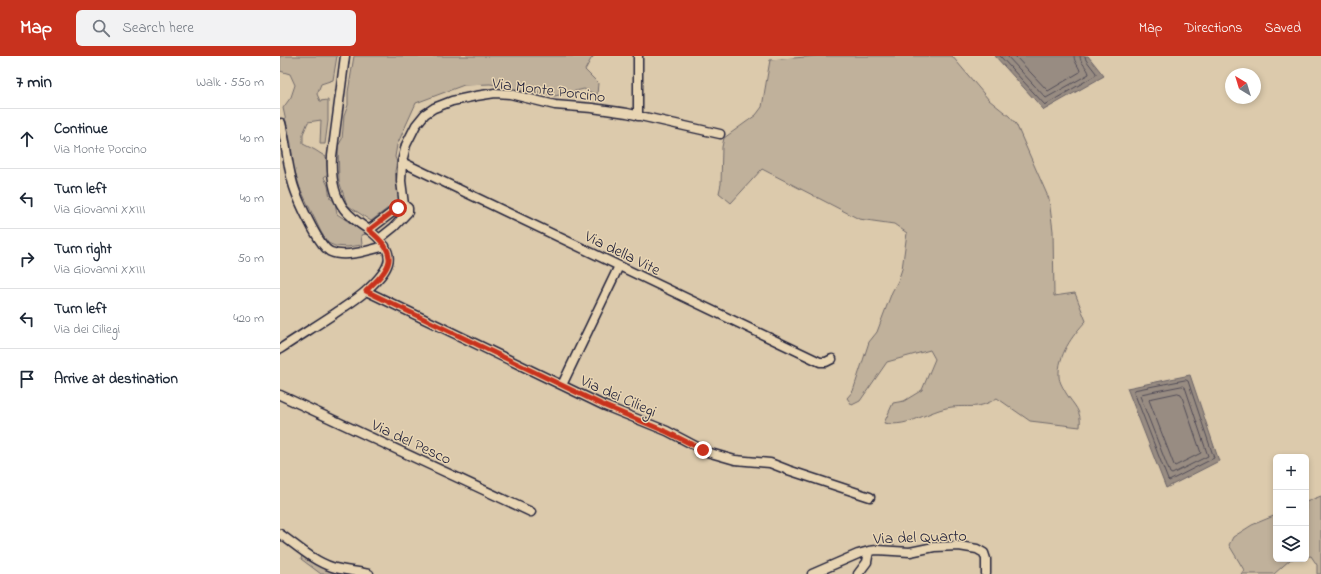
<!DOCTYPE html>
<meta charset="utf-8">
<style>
:root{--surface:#fff;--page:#f2f2f3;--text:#1f2937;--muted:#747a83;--line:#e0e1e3;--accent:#c8321e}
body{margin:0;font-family:"Indie Flower",sans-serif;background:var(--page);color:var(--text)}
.controls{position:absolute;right:12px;bottom:12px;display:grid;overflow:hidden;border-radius:6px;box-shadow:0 2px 6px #0003}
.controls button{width:36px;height:36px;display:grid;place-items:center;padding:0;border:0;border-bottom:1px solid var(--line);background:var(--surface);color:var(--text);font:20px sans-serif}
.compass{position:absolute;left:945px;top:12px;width:36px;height:36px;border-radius:50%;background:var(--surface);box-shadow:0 2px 6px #0003;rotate:322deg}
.stop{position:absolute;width:12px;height:12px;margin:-9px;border:3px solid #c8321e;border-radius:50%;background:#fff}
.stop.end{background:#c8321e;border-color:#fff;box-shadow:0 1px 4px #0008}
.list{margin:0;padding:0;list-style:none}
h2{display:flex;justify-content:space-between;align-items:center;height:52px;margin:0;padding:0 16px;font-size:17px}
h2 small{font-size:13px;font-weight:400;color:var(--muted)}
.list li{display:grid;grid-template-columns:26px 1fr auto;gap:12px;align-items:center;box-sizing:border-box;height:60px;padding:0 16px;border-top:1px solid var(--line)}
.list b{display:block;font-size:15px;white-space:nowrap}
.list p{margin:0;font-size:13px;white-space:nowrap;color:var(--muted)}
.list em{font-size:13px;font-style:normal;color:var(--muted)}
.icon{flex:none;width:22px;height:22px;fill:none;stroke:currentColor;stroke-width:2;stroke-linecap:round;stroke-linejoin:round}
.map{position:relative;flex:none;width:1041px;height:518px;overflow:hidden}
header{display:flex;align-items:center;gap:24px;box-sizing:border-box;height:56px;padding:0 20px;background:var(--accent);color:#fff}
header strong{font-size:19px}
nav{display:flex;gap:22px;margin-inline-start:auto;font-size:14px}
.search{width:280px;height:36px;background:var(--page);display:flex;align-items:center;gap:10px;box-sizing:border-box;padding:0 14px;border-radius:6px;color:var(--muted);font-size:15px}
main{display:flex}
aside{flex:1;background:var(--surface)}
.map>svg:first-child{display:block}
</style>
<header>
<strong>Map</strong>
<div class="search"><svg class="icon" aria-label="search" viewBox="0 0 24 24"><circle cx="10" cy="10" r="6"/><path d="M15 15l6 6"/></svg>Search here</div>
<nav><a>Map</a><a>Directions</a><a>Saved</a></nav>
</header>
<main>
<aside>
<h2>7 min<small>Walk · 550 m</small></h2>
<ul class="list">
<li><svg class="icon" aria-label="ahead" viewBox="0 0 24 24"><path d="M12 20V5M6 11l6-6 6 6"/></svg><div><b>Continue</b><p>Via Monte Porcino</p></div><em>40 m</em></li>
<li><svg class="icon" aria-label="left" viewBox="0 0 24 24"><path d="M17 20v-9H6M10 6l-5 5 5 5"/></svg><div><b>Turn left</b><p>Via Giovanni XXIII</p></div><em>40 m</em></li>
<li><svg class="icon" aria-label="right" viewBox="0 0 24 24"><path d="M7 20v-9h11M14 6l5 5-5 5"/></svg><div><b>Turn right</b><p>Via Giovanni XXIII</p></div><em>50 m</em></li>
<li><svg class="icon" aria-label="left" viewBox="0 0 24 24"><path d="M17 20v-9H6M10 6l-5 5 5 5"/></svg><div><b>Turn left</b><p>Via dei Ciliegi</p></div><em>420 m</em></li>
<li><svg class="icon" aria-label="arrive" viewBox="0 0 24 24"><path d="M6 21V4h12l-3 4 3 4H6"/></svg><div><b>Arrive at destination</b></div></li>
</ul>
</aside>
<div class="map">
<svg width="1041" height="518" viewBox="0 0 1041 518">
<rect width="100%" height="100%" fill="#dccaac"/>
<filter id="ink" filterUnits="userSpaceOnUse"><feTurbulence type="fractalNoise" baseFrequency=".025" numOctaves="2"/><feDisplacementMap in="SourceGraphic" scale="8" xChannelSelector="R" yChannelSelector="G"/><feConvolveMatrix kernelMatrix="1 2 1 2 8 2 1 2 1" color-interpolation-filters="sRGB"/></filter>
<g filter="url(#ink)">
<path fill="#c0b19b" stroke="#716a6b" d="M 0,0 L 57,0 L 53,24 L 41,28 L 37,38 L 40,45 L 48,44 L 48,65 L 45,88 L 40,88 L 41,64 L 28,66 L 23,78 L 23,88 L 35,94 L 46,101 L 48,118 L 44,121 L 48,130 L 50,142 L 55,146 L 57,158 L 87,178 L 81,179 L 82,189 L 67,191 L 55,190 L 48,187 L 41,176 L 20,132 L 13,109 L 11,88 L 3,52 L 11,41 L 15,29 L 10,18 L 0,15 Z
M 74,0 L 314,0 L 311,3 L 305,14 L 318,27 L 317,39 L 304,33 L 275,40 L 258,36 L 243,35 L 223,30 L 210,28 L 184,29 L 136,47 L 117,89 L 115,101 L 117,106 L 115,115 L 120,143 L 91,165 L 67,149 L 59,125 L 58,90 L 62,83 L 64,60 L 68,49 L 68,36 Z
M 537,0 L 672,0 L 709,44 L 729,60 L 736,68 L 769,143 L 773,175 L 774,240 L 795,237 L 806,265 C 792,280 778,299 779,320 C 779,326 784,333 786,337 C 794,350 802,354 800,371 L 750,365 L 717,342 C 698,354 692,349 672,351 C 648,354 630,372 604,367 L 613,347 L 624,345 L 642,334 L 655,303 L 650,294 L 607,306 L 580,345 L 572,349 L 567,342 L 573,335 L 589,286 L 597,276 L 612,236 L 618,225 L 622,213 L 627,177 L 614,168 L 579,163 L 482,113 L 451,147 L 439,137 L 441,128 L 442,91 L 444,82 L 476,59 L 482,51 L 490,4 Z
M 1041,440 L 1041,518 L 1037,518 L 1037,509 L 1031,500 L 1026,501 L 1026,446 Z
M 996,459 L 996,503 L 1013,503 L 1011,503 L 994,518 L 961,518 L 964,514 L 949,489 L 953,481 L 972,469 Z
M 23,497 L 79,518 L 41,518 L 21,503 Z"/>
<path fill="#988c82" stroke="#696266" d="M 715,0 L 808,0 L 824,20 L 764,54 Z
M 910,319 L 939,405 L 886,432 L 847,332 Z"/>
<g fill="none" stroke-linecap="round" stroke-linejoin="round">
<path stroke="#514c57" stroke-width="1" d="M 720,0 L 765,49 L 816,19 L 816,17 L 806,4 L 805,0
M 727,0 L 766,42 L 809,18 C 808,11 800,8 800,0
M 735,0 L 768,35 L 800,16 C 800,11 794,7 794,0
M 906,324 L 908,325 L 934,402 L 889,425 L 888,424 L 854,336 L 855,334 Z
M 902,330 L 905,331 L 928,400 L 892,418 L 890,417 L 860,340 L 862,338 Z
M 898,337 L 901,338 L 921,397 L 895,410 L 894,409 L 869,344 L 870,343 Z"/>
<g stroke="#22223b" stroke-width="11">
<path id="minor" d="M 358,60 L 358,0
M 1,67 C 6,86 7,106 12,124 C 15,138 39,192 51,196 C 65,202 90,194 105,190
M 122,106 L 540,306 L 546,306 L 552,303
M 89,174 L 118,152 L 124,149
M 99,183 L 114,171 L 128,156 L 128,152 L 124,149 L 121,125 L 122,106 L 126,89 L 136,69 L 145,58 L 154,52 L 172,45 L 196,40 L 215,37 L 230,38 L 275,49 L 312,52 L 347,57 L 440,78
M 86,235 L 325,350 L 387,375 L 427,396 L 455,404 L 490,407 L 508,414 L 590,441
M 0,293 C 18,281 36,270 54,258 C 64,251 76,244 86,235 C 111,212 120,198 89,174 C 80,168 71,162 64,153 C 53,138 51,118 52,100 L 65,0
M 282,329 L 339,210
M 0,339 L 251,456
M 0,478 C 16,489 33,505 52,511 C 64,515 77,515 89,518
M 532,518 L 578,498 L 589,495 L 597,494 L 630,496 L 654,491 L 679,490 L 697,493 L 704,497 L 706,503 L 706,518
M 578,518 L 587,506 L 589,495"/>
</g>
<use href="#minor" stroke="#e8d5b3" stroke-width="8"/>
</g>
</g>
<g fill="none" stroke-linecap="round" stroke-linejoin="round" filter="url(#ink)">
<path stroke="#c8321e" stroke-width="5" d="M 118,152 L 89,174 C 121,200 111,211 86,235 L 325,350 L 387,376 L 423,394"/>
</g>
<g text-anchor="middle" stroke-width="3" stroke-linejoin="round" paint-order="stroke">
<g font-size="16" fill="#22223b" stroke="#e8d5b3">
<text transform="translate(269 33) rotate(7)" y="6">Via Monte Porcino</text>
<text transform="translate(343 196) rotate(26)" y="6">Via della Vite</text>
<text transform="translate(339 339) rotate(24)" y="6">Via dei Ciliegi</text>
<text transform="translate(132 385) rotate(25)" y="6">Via del Pesco</text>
<text transform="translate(640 480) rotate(-2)" y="6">Via del Quarto</text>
</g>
</g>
</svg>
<div class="controls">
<button>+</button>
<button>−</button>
<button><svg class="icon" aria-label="layers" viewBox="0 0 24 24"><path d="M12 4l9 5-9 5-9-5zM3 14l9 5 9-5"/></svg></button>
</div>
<svg class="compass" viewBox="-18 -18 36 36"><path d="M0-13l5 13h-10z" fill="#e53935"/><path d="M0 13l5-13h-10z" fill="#747a83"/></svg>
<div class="stop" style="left:118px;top:152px"></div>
<div class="stop end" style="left:423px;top:394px"></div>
</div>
</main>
